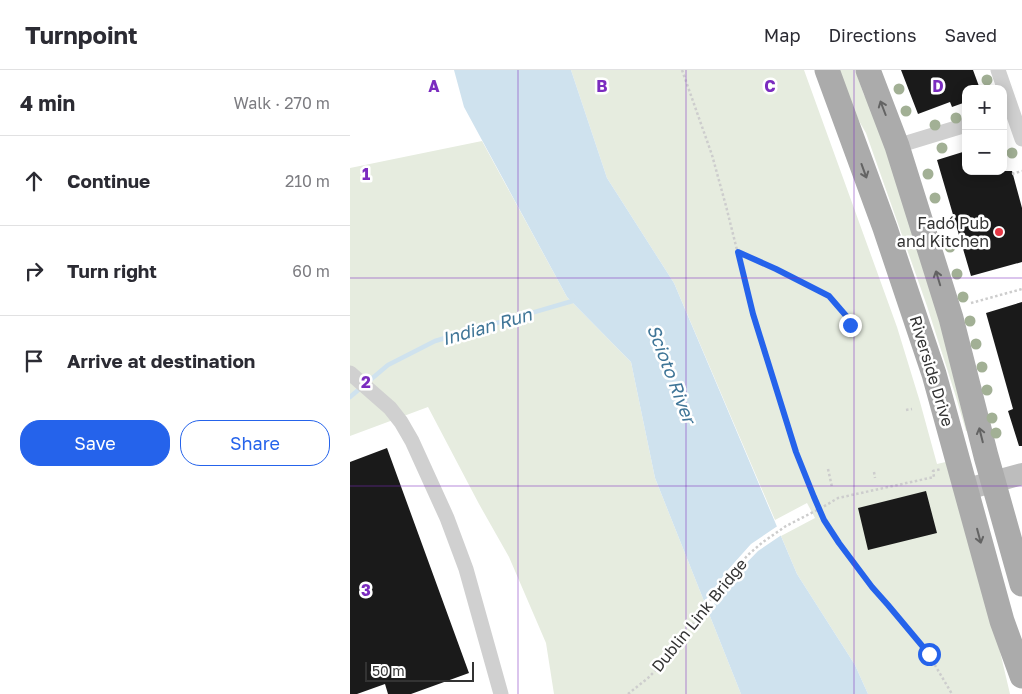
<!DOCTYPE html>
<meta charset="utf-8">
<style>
:root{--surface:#fff;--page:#f7f7f7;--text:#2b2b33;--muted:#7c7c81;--line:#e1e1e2;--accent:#2563eb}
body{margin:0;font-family:"Golos Text",sans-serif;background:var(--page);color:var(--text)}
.controls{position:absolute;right:15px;top:15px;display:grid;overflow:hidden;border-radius:10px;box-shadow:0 2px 12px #0003}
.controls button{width:45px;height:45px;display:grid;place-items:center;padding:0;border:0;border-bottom:1px solid var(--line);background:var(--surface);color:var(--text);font:25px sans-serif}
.scale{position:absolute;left:15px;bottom:12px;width:109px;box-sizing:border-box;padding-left:5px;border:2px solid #333;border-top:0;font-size:14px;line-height:18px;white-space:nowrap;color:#333;-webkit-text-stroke:4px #fff;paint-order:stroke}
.stop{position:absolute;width:15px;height:15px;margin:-11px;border:4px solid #2563eb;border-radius:50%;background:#fff}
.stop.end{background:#2563eb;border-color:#fff;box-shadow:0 1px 5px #0008}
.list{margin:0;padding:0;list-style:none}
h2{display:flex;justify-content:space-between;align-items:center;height:65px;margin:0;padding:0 20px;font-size:21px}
h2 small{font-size:16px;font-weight:400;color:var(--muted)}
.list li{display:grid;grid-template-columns:32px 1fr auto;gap:15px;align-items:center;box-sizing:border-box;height:90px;padding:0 20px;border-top:1px solid var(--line)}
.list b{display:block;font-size:19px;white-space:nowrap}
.list em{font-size:16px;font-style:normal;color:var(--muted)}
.actions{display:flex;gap:10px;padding:15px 20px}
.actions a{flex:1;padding:11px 0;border:1px solid var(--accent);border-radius:20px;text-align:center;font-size:18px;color:var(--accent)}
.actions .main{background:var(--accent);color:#fff}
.icon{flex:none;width:28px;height:28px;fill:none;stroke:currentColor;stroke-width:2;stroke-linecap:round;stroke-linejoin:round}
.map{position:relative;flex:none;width:672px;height:624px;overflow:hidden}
header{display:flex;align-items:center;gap:30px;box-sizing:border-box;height:70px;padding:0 25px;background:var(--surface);border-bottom:1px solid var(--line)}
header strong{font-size:24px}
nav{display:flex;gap:28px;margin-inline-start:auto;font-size:18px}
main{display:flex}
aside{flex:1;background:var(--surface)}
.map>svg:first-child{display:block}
</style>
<header>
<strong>Turnpoint</strong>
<nav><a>Map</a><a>Directions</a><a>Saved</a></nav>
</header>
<main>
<aside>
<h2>4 min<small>Walk · 270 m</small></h2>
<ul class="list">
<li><svg class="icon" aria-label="ahead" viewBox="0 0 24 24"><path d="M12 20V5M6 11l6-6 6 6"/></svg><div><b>Continue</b></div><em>210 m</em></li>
<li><svg class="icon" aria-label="right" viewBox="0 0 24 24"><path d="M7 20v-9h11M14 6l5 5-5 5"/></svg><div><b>Turn right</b></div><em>60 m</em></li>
<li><svg class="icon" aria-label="arrive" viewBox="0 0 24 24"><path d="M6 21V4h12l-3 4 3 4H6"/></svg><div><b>Arrive at destination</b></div></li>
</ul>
<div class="actions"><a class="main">Save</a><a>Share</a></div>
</aside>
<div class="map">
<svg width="672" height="624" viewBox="0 0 672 624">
<rect width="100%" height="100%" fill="#fff"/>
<path fill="#e6ecdf" d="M 221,0 L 454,0 L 547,257 L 570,332 L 587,394 L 600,391 L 648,573 L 660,624 L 518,624 L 505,595 L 447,504 L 431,466 L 465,448 L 457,433 L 425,450 L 324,213 L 257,108 Z
M 486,0 L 505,0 L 514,25 L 532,53 L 621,360 L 616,361 L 606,327 L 577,236 L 516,63 L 498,32 Z
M 132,71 L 217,227 L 281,292 L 305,408 L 391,624 L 204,624 L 196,573 L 159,487 L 129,434 L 78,337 L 0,366 L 0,98 Z"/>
<path fill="#cfe2ee" d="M 104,0 L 221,0 L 257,108 L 324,213 L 447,504 L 505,595 L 518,624 L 391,624 L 305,408 L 281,292 L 217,227 L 114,37 Z"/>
<path fill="#fff" d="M 429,455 L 433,464 L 408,481 L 383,507 L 357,544 L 353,534 L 376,502 L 401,474 Z"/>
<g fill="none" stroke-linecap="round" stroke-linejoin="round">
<path stroke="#cfe2ee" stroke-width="4.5" d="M 0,327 L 38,295 L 85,271 L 226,230"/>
</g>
<path fill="#1a1a1a" d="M 551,0 L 623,0 L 630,19 L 616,19 L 616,32 L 602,37 L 600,32 L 568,44 Z
M 616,81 L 616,101 L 662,101 L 672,138 L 672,192 L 621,206 L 587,90 Z
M 672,232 L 672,376 L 669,376 L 658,341 L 663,339 L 636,243 Z
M 37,378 L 119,603 L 61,624 L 38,624 L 35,614 L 7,624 L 0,624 L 0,392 Z
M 576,421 L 587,463 L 518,480 L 508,438 Z"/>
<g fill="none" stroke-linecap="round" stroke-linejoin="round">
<path stroke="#cdcdcd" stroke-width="2.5" stroke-dasharray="2.5 2.5" stroke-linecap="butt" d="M 332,0 L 362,85 L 376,136 L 403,244 L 446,382 L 464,427 L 474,450 L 489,473 L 522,517 L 538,535 L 579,585 L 602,624
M 662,104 L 672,101
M 388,182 L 426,199 L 479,226 L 498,248 L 500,255
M 621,233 L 672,219
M 556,340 L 562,339
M 478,399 L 482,417
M 524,402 L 525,408
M 278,624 L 298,608 L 316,590 L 380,504 L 399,484 L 413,472 L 436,456 L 473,437 L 488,428 L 584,407 L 583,401 L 591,399"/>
<path stroke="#d0d0d0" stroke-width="15" d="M 648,0 L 672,69
M 547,76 L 616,55
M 0,303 L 40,338 L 51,352 L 62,371 L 97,448 L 116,499 L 151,624"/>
<path stroke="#bdbdbd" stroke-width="22" d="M 617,419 L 672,404"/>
<path stroke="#ababab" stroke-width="25" d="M 477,0 L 535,158 L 584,304 L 652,551 L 672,606
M 518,0 L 547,76 L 601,248 L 636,386 L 672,514"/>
</g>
<g fill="#a2b095">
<circle cx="637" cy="10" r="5.5"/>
<circle cx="549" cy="19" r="5.5"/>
<circle cx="556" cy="41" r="5.5"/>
<circle cx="606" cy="48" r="5.5"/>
<circle cx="585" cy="55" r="5.5"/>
<circle cx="592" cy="78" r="5.5"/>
<circle cx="662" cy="83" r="5.5"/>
<circle cx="578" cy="104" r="5.5"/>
<circle cx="585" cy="128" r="5.5"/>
<circle cx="593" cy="154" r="5.5"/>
<circle cx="600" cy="177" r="5.5"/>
<circle cx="607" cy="204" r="5.5"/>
<circle cx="613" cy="227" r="5.5"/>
<circle cx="620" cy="251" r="5.5"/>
<circle cx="626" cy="274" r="5.5"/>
<circle cx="632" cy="297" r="5.5"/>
<circle cx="637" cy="320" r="5.5"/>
<circle cx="642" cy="348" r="5.5"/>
<circle cx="646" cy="363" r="5.5"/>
</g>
<defs><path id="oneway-shaft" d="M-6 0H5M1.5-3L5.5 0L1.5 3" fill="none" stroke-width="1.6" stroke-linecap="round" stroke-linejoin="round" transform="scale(1.25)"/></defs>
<g stroke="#636363">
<use href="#oneway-shaft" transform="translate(533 38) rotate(-111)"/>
<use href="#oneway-shaft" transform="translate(514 101) rotate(70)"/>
<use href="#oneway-shaft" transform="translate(588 208) rotate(-107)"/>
<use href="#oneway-shaft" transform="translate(631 365) rotate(-104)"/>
<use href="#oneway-shaft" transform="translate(629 466) rotate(75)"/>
</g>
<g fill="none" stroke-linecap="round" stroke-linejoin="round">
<path stroke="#2563eb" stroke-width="6" d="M 500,255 L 498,248 L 479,226 L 426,199 L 388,182 L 403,244 L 446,382 L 464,427 L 474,450 L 489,473 L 522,517 L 538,535 L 579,584"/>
</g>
<path fill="none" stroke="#7b2cbf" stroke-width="1" stroke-opacity="0.55" d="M 168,0 L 168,624M 336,0 L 336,624M 504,0 L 504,624M 0,208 L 672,208M 0,416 L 672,416"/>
<circle fill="#e63946" stroke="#fff" stroke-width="2" cx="649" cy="162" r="5"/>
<g text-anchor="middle" stroke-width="5" stroke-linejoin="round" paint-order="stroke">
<g font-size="16" fill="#333" stroke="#fff" text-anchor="end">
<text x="639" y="159">Fadó Pub<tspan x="639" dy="18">and Kitchen</tspan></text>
</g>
<g font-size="16" fill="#333" stroke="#fff">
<text transform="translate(582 301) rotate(73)" y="6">Riverside Drive</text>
<text transform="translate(349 545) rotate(-51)" y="6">Dublin Link Bridge</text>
</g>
<g font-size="18" font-style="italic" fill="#3f7597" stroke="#fff">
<text transform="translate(137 257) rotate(-16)" y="6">Indian Run</text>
<text transform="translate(321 304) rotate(69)" y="6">Scioto River</text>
</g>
</g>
<g font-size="16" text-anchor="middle" font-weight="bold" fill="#7b2cbf" stroke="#fff" stroke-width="5" stroke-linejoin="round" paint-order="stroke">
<text x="84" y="22">A</text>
<text x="252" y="22">B</text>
<text x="420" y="22">C</text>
<text x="588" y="22">D</text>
<text x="16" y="110">1</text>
<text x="16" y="318">2</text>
<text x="16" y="526">3</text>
</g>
</svg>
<div class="controls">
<button>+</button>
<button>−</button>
</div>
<div class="scale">50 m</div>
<div class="stop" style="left:579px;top:584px"></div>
<div class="stop end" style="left:500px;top:255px"></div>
</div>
</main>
